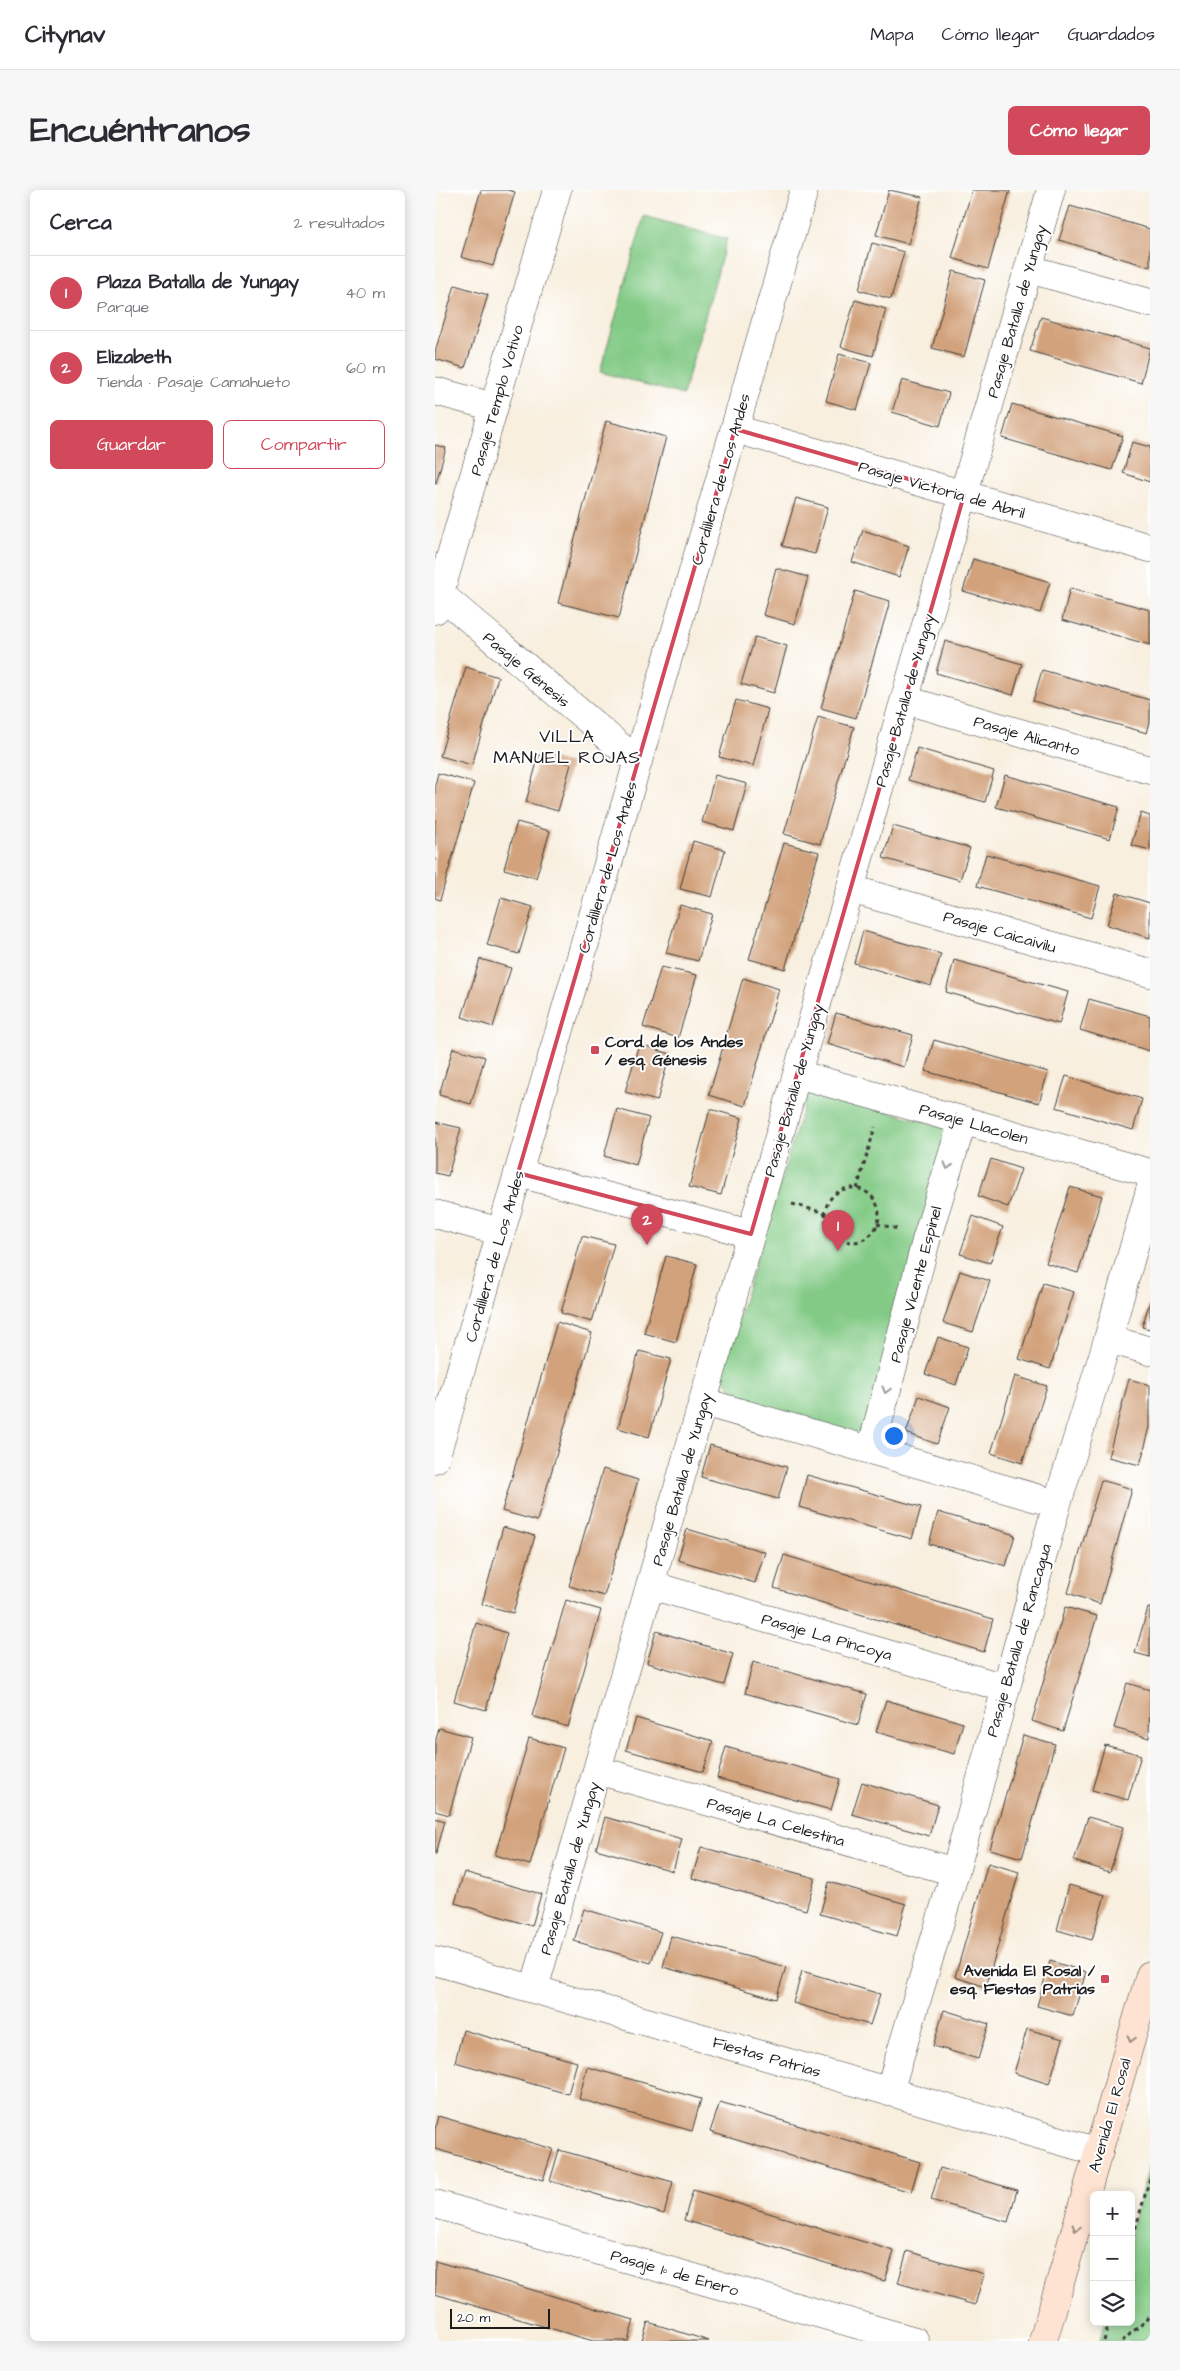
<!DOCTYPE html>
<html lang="es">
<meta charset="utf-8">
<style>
:root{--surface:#fff;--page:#f7f7f7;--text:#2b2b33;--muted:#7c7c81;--line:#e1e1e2;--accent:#d1495b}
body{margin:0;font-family:"Architects Daughter",sans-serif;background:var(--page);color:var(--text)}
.controls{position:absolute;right:15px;bottom:15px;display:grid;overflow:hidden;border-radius:8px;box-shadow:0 2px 12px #0003}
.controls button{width:45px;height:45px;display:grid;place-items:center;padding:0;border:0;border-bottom:1px solid var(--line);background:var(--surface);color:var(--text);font:25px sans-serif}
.scale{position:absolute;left:15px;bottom:12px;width:100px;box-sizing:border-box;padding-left:5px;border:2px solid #1c1c1c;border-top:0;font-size:14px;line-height:18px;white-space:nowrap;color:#1c1c1c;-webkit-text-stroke:4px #fff;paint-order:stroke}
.you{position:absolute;left:458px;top:1245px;width:18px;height:18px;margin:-12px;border:4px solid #fff;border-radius:50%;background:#1a73e8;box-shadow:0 0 0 8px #1a73e833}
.badge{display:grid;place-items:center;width:32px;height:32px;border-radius:50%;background:var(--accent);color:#fff;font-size:16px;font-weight:700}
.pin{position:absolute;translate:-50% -41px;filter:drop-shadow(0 1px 2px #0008)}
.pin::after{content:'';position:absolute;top:26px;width:18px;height:15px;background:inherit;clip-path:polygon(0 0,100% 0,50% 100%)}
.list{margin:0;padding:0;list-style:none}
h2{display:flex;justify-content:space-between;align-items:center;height:65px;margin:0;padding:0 20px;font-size:21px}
h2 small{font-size:16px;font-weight:400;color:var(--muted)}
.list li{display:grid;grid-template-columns:32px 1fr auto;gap:15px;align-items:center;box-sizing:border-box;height:75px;padding:0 20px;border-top:1px solid var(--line)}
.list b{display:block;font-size:19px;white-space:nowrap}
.list p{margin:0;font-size:16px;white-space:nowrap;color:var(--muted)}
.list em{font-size:16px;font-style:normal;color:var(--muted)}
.actions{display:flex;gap:10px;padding:15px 20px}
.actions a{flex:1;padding:11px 0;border:1px solid var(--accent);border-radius:8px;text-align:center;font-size:18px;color:var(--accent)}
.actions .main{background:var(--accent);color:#fff}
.icon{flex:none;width:28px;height:28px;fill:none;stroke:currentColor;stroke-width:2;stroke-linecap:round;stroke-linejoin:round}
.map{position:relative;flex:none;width:715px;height:2151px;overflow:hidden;border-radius:8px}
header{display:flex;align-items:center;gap:30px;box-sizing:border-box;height:70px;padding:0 25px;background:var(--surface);border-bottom:1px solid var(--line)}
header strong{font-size:24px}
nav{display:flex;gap:28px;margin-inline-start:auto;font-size:18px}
.intro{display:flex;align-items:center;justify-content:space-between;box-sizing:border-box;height:120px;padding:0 30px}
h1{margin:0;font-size:35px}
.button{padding:12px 22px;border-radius:8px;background:var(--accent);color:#fff;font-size:18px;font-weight:700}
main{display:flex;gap:30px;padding:0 30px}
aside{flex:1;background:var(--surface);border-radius:8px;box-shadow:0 2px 12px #0003}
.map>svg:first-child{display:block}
</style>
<header>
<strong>Citynav</strong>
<nav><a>Mapa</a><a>Cómo llegar</a><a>Guardados</a></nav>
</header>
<div class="intro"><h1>Encuéntranos</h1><a class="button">Cómo llegar</a></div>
<main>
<aside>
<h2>Cerca<small>2 resultados</small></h2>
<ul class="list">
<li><span class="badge">1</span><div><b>Plaza Batalla de Yungay</b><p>Parque</p></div><em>40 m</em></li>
<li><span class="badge">2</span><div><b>Elizabeth</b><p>Tienda · Pasaje Camahueto</p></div><em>60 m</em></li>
</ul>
<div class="actions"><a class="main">Guardar</a><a>Compartir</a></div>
</aside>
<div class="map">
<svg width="715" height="2151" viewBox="0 0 715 2151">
<rect width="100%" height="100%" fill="#fff"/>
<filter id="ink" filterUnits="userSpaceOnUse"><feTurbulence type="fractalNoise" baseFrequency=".02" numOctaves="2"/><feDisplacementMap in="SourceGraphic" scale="10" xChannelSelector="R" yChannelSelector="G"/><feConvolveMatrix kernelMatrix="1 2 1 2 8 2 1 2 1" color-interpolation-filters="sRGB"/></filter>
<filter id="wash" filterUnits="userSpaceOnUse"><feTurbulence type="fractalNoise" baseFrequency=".0096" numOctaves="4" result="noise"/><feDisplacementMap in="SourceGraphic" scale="20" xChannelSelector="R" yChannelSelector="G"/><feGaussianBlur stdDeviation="1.12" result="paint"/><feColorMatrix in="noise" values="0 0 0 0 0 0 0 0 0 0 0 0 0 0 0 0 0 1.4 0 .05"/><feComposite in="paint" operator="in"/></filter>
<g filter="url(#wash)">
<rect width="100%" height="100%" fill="#f8efdf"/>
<path fill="#82ca85" stroke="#4f7350" d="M 209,26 L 292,49 L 248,205 L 165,182 Z
M 374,899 L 516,939 L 433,1249 L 304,1212 L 286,1183 Z
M 715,1974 L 715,2151 L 665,2151 L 669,2132 L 696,2132 L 696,2037 Z"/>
<g id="blocks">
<path fill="#d2a27b" d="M 46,0 L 72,0 L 80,2 L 58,76 L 26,67 Z
M 454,0 L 487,7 L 473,54 L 441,45 Z
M 537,0 L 575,0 L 553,79 L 517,68 Z
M 635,16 L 715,39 L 715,77 L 624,50 Z
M 437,53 L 469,62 L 456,109 L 424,100 Z
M 518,81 L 550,90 L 529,167 L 497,158 Z
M 20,95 L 53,105 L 30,178 L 0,169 L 0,162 Z
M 420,110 L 451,119 L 438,166 L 406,157 Z
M 606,127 L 715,158 L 706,193 L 595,161 Z
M 404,164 L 436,173 L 422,220 L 391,211 Z
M 467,190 L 514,203 L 505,236 L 457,222 Z
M 577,214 L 688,246 L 677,280 L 567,248 Z
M 171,231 L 231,247 L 184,428 L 123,413 Z
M 697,252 L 715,257 L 715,292 L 688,283 Z
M 0,255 L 11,258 L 1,293 L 0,293 Z
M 361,308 L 393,317 L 380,364 L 347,356 Z
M 428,340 L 474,356 L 464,387 L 417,372 Z
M 538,369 L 615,392 L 605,423 L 528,401 Z
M 341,378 L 373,387 L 360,434 L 328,425 Z
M 635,398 L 715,420 L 715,455 L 627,430 Z
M 420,401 L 455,411 L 421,528 L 386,518 Z
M 320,447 L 352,456 L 339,503 L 306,494 Z
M 510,451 L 587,474 L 578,505 L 501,483 Z
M 31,477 L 63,487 L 37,575 L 5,566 Z
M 607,480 L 715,510 L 715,532 L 712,543 L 598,511 Z
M 301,510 L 333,519 L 318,576 L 284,567 Z
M 383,527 L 419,537 L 385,654 L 349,644 Z
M 482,558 L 559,581 L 550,612 L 473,590 Z
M 104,565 L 136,574 L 123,621 L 91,612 Z
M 3,583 L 39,593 L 5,710 L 0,708 L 0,595 Z
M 280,585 L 312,594 L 299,641 L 267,632 Z
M 570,585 L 684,617 L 675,649 L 561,617 Z
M 706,623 L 715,626 L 715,660 L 696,655 Z
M 82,632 L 115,641 L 101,688 L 69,679 Z
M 458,636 L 535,658 L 525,690 L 448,668 Z
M 258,651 L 290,660 L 277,707 L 245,699 Z
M 349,653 L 384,662 L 350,779 L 314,769 Z
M 551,664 L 665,696 L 656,728 L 542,696 Z
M 682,703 L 715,713 L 715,748 L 672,735 Z
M 66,708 L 98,717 L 84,764 L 52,755 Z
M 245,715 L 277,724 L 263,771 L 231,763 Z
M 428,741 L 506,764 L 496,796 L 419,773 Z
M 45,769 L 76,778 L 58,837 L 27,827 Z
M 519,770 L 633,802 L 624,834 L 511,802 Z
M 226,777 L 262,785 L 243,848 L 208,837 Z
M 308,788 L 344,799 L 310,916 L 274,905 Z
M 654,809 L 715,826 L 715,861 L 645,840 Z
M 401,823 L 478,845 L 469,877 L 392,854 Z
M 499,850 L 613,882 L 604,913 L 490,881 Z
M 204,854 L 235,864 L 222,911 L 190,902 Z
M 18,858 L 50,867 L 36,914 L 4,905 Z
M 631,886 L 707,909 L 698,940 L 621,917 Z
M 182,919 L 214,928 L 201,975 L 169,966 Z
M 275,919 L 307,928 L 286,1005 L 254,997 Z
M 0,932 L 26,938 L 13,986 L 0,983 Z
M 556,969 L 586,979 L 573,1017 L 543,1006 Z
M 635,997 L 667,1006 L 643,1083 L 611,1073 Z
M 538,1026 L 568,1037 L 555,1073 L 525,1064 Z
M 147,1046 L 179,1054 L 157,1132 L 126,1123 Z
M 231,1066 L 262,1074 L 241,1152 L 209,1143 Z
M 525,1081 L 555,1091 L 538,1142 L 508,1133 Z
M 608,1093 L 639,1102 L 615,1179 L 584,1169 Z
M 715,1111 L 715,1139 L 707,1137 Z
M 122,1132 L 157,1143 L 102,1331 L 67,1321 Z
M 503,1147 L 533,1157 L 521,1195 L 490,1184 Z
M 204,1161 L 236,1169 L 214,1247 L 183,1238 Z
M 580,1186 L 612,1196 L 587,1273 L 556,1263 Z
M 694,1189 L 715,1195 L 715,1237 L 705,1275 L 673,1267 Z
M 484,1206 L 515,1217 L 502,1254 L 471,1243 Z
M 275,1255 L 352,1277 L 343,1309 L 266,1287 Z
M 168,1279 L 203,1290 L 169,1406 L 134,1396 Z
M 372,1285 L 486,1317 L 477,1349 L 364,1317 Z
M 666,1290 L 697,1299 L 665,1414 L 633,1403 Z
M 503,1322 L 580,1345 L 571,1376 L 494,1354 Z
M 68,1337 L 100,1346 L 78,1423 L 47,1414 Z
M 252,1339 L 330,1362 L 320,1393 L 243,1370 Z
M 349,1365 L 558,1429 L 549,1462 L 339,1398 Z
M 131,1410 L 166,1420 L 133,1537 L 97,1526 Z
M 630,1417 L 662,1426 L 628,1541 L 597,1531 Z
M 713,1418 L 715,1418 L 715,1467 L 700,1463 Z
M 41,1433 L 72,1443 L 51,1520 L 19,1511 Z
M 221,1441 L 298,1464 L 289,1495 L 212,1473 Z
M 318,1472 L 432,1504 L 423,1535 L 310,1503 Z
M 692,1493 L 715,1500 L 714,1548 L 679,1538 Z
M 451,1510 L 528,1533 L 519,1564 L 441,1542 Z
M 201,1528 L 278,1551 L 268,1582 L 191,1560 Z
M 4,1538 L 36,1547 L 14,1625 L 0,1621 L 0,1553 Z
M 588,1545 L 620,1554 L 587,1668 L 555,1659 Z
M 94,1548 L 129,1558 L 95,1675 L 60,1665 Z
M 670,1555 L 706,1565 L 693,1610 L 657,1600 Z
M 291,1557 L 405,1589 L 396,1620 L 282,1588 Z
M 427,1592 L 503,1615 L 494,1646 L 417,1624 Z
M 170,1627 L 247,1649 L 238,1681 L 161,1659 Z
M 653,1627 L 688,1637 L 675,1682 L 639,1671 Z
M 0,1628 L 10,1631 L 1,1664 L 0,1664 Z
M 266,1657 L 380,1688 L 371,1720 L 257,1688 Z
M 553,1673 L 584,1682 L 551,1797 L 520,1787 Z
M 29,1682 L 106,1704 L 97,1736 L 20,1713 Z
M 394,1692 L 471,1714 L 462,1746 L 385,1724 Z
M 634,1695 L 670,1705 L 657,1750 L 622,1740 Z
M 149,1719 L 226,1742 L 216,1773 L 139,1751 Z
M 236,1746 L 351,1777 L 341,1809 L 228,1777 Z
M 615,1771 L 651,1782 L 638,1826 L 602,1816 Z
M 367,1781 L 445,1804 L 435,1835 L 358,1813 Z
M 509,1820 L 554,1834 L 543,1869 L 498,1856 Z
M 592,1839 L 628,1849 L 614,1894 L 579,1883 Z
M 28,1840 L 142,1872 L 133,1904 L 20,1872 Z
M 152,1877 L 266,1909 L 257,1941 L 144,1909 Z
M 285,1912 L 485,1972 L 476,2002 L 275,1942 Z
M 3,1926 L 118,1959 L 108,1990 L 0,1959 L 0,1939 Z
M 124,1960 L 238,1992 L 229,2024 L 115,1991 Z
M 505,1978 L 582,2000 L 573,2032 L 496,2010 Z
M 258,2000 L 459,2061 L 450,2091 L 249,2030 Z
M 472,2061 L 549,2084 L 540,2115 L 463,2093 Z
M 0,2071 L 199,2130 L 193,2151 L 158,2151 L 0,2104 Z
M 213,2132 L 274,2151 L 207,2151 Z"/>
</g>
</g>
<g filter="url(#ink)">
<use href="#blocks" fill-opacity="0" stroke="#3d3c39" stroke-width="1"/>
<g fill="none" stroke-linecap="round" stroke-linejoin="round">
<g stroke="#3d3c39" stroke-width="29">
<path id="street" d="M 594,79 L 715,113
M 0,201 L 59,217
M 300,239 L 715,358
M 5,404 L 203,572
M 0,420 L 122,0
M 470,510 L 715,580
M 415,699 L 715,783
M 362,884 L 715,983
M 83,983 L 316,1044
M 0,1024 L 66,1042
M 673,1149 L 715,1161
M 268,1212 L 622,1314
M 436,1260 L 492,1047 L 528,930
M 0,1269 L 369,0
M 215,1395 L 570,1498
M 162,1580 L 520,1682
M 0,1771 L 664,1962
M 99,1799 L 616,0
M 454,1902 L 520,1682 L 622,1314 L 673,1149 L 715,1000
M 0,2014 L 480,2151"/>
</g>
<g stroke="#3d3c39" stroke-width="29">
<path id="secondary" d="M 608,2151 L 715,1785"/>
</g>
<path stroke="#3d3c39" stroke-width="3" stroke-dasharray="4 4" stroke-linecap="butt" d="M390 1025a27 27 0 1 1 54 0a27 27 0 1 1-54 0Z
M 422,999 L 440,937
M 357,1014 L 390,1023
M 442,1034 L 463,1039
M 696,2054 L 715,1988
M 669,2151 L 674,2132
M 687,2151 L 715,2127"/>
<use href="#street" stroke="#fff" stroke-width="28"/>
<use href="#secondary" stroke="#fee3d2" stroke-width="28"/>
</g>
<defs><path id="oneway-chevron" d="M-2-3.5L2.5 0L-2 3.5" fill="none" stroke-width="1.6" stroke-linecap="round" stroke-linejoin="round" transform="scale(1.25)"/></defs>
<g stroke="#999">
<use href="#oneway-chevron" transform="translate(513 976) rotate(107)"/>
<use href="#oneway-chevron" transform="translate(451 1200) rotate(105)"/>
</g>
<g stroke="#988980">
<use href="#oneway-chevron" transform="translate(696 1849) rotate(106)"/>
<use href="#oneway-chevron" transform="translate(641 2038) rotate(106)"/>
</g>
</g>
<path fill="none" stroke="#d1495b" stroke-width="4" stroke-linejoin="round" d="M 300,239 L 529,305 L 316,1044 L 83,983 Z"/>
<g fill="#d1495b" stroke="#fff" stroke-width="2">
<rect x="155" y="855" width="10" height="10" rx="2.5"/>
<rect x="665" y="1784" width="10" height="10" rx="2.5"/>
</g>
<g text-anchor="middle" stroke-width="4" stroke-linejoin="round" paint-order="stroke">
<g font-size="16" fill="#1c1c1c" stroke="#fff">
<text transform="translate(581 121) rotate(-74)" y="6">Pasaje Batalla de Yungay</text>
<text transform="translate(61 210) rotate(-74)" y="6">Pasaje Templo Votivo</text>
<text transform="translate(285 289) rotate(-74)" y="6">Cordillera de Los Andes</text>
<text transform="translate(507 299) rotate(16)" y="6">Pasaje Victoria de Abril</text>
<text transform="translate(92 479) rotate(40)" y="6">Pasaje Génesis</text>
<text transform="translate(469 510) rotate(-74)" y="6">Pasaje Batalla de Yungay</text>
<text transform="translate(592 545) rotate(16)" y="6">Pasaje Alicanto</text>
<text transform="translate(172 677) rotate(-74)" y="6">Cordillera de Los Andes</text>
<text transform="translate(565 741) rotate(16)" y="6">Pasaje Caicaivilu</text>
<text transform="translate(358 900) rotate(-74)" y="6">Pasaje Batalla de Yungay</text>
<text transform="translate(539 933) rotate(16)" y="6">Pasaje Llacolen</text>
<text transform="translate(59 1066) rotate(-74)" y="6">Cordillera de Los Andes</text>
<text transform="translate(480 1094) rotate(-75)" y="6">Pasaje Vicente Espinel</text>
<text transform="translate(246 1289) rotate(-74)" y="6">Pasaje Batalla de Yungay</text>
<text transform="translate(392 1446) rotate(16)" y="6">Pasaje La Pincoya</text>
<text transform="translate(583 1450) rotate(-74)" y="6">Pasaje Batalla de Rancagua</text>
<text transform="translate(341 1631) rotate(16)" y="6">Pasaje La Celestina</text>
<text transform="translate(134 1678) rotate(-74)" y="6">Pasaje Batalla de Yungay</text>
<text transform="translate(332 1866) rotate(16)" y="6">Fiestas Patrias</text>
<text transform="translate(674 1925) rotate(-74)" y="6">Avenida El Rosal</text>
<text transform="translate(240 2082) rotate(16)" y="6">Pasaje 1º de Enero</text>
</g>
<g font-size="16" font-weight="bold" fill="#1c1c1c" stroke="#fff" text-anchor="start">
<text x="170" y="857">Cord. de los Andes<tspan x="170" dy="18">/ esq. Génesis</tspan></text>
<text x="660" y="1786" text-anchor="end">Avenida El Rosal /<tspan x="660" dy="18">esq. Fiestas Patrias</tspan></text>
</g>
<g font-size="18" letter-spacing="1" fill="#1c1c1c" stroke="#fff">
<text x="132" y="552">VILLA<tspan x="132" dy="21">MANUEL ROJAS</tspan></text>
</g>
</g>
</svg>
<div class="controls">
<button>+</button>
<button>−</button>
<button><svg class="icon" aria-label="layers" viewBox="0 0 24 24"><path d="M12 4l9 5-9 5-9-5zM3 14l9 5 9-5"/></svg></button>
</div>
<div class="scale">20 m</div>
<div class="you"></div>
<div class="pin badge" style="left:403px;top:1061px">1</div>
<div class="pin badge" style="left:212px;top:1055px">2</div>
</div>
</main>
